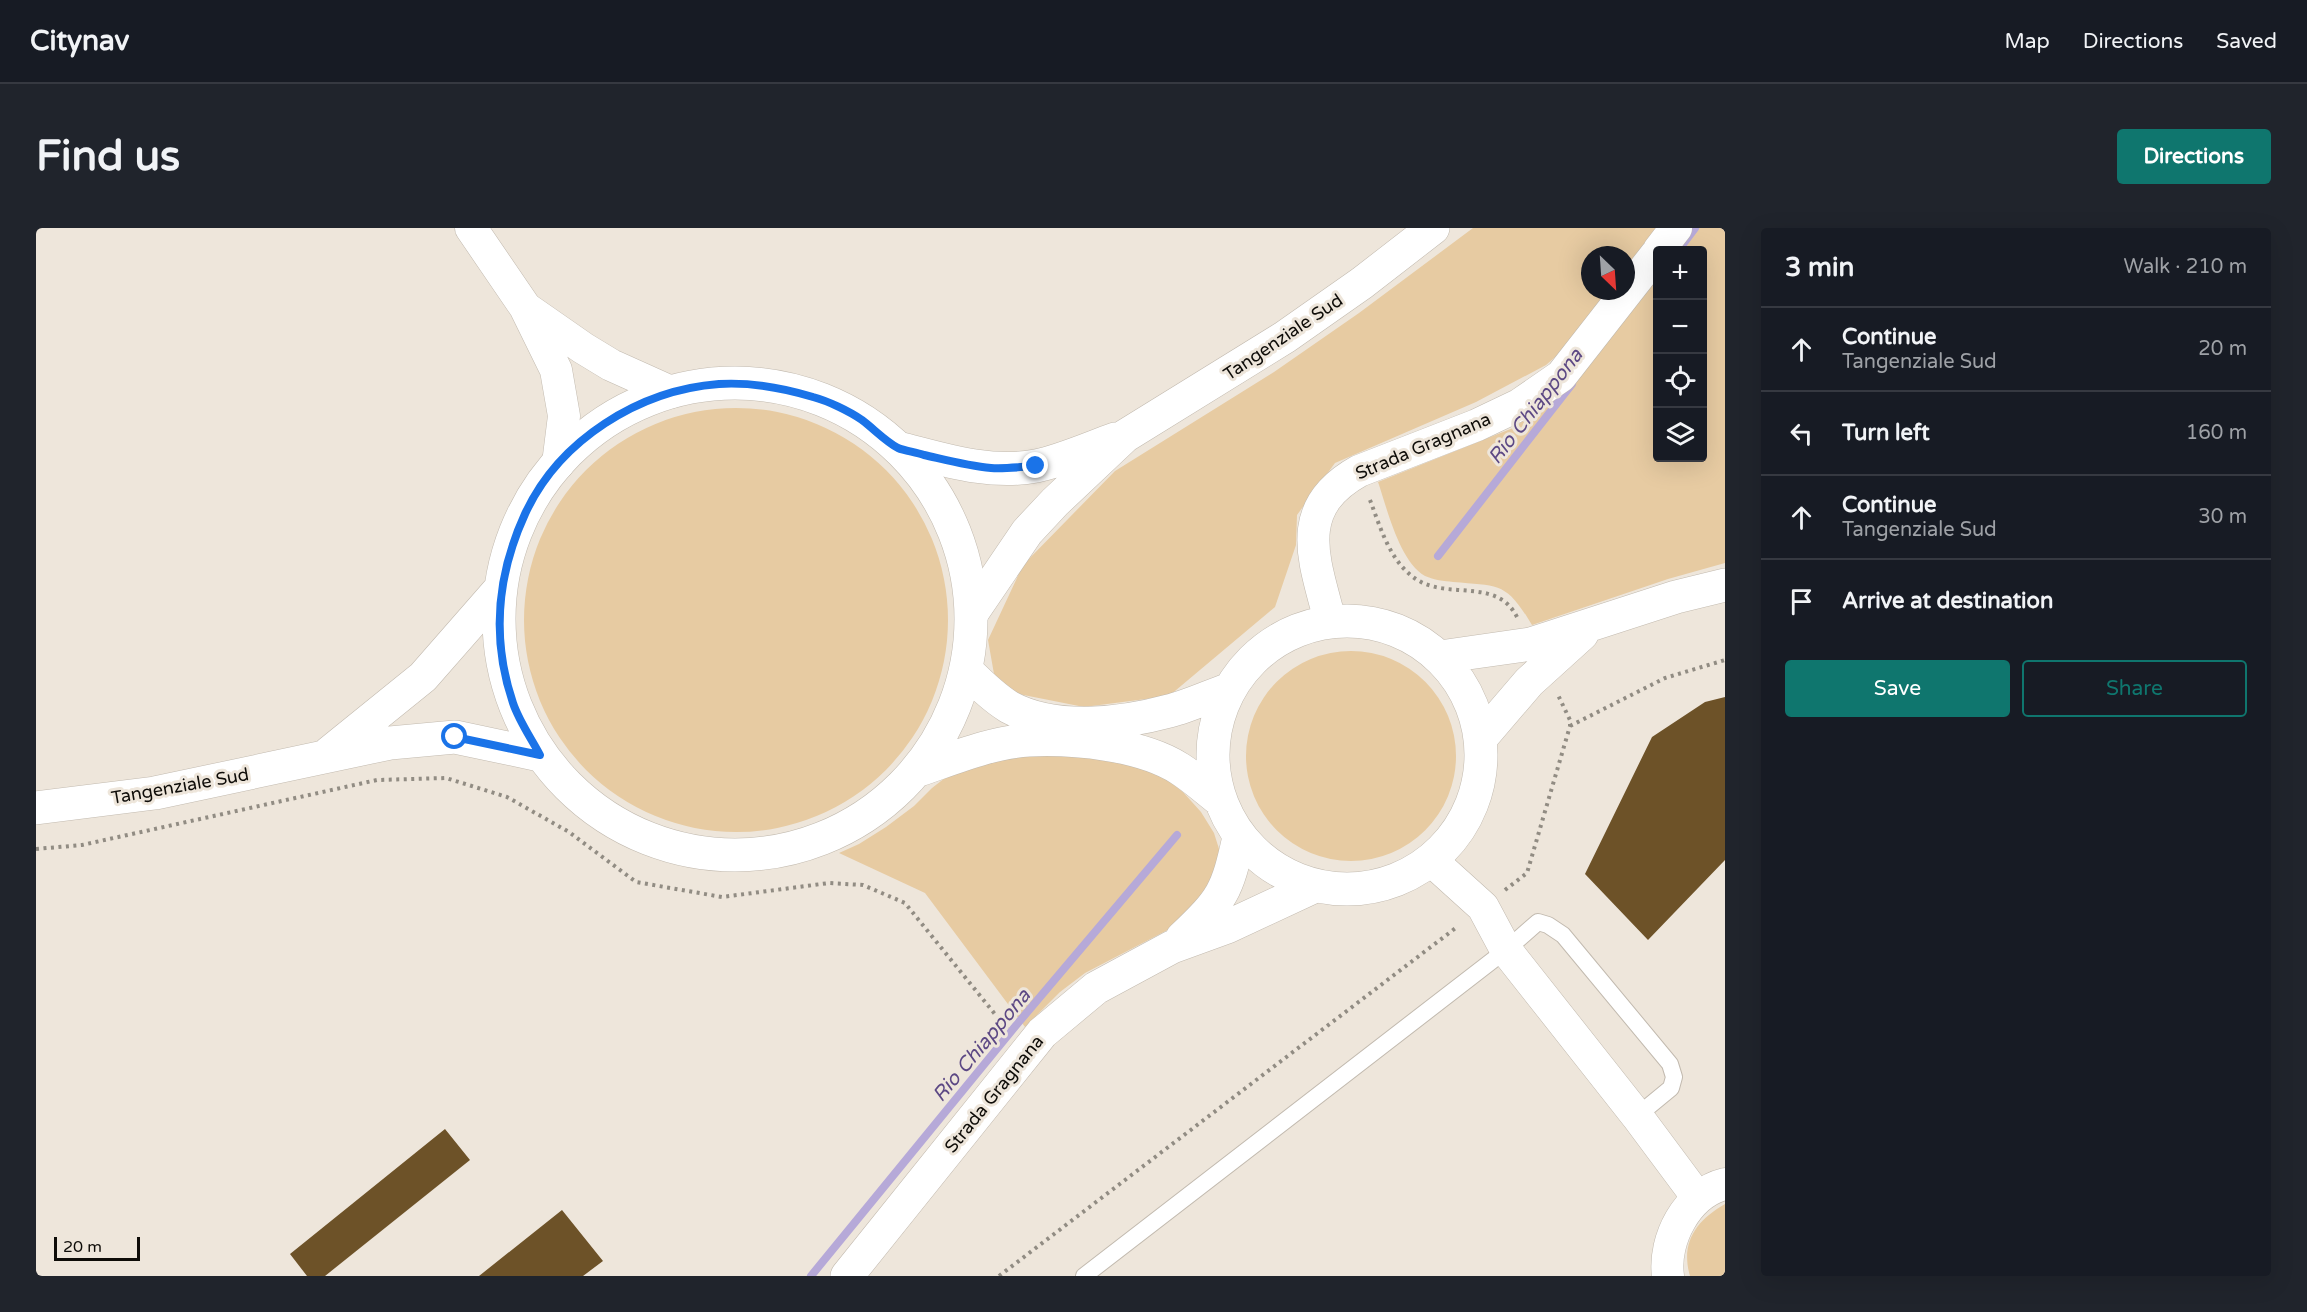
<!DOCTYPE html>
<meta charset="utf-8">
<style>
:root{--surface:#171b24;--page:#20242c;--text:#f1f3f6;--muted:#9ea1a6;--line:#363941;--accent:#0f766e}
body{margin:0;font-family:"Varela Round",sans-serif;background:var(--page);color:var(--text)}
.controls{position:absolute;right:18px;top:18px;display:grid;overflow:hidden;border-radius:6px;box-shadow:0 6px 24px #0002}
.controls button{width:54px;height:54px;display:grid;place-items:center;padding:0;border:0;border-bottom:2px solid var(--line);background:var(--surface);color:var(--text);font:30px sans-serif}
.compass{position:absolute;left:1545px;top:18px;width:54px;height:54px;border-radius:50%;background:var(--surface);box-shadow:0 6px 24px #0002;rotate:155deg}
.scale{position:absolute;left:18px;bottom:15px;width:86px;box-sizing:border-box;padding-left:6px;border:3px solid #0e0c08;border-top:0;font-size:16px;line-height:21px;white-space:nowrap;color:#0e0c08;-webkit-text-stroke:4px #eee6db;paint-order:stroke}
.stop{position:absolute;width:18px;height:18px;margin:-14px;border:4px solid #1a73e8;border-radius:50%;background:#fff}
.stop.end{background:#1a73e8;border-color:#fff;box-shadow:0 2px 6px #0008}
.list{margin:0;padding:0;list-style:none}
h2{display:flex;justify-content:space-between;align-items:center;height:78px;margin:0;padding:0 24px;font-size:26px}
h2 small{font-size:20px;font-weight:400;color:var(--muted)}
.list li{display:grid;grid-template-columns:39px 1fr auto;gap:18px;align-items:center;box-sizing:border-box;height:84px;padding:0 24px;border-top:2px solid var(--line)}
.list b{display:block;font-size:22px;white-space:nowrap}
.list p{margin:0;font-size:20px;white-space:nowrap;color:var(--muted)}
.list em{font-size:20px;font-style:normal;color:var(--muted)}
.actions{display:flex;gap:12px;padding:18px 24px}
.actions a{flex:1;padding:14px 0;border:2px solid var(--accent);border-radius:6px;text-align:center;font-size:21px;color:var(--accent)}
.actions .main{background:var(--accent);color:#fff}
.icon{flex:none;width:33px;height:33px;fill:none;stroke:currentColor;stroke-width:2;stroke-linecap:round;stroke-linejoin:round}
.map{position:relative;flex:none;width:1689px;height:1048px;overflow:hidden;border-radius:6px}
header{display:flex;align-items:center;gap:36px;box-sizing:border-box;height:84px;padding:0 30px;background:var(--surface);border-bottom:2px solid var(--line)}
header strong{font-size:28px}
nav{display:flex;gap:33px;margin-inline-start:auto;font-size:21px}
.intro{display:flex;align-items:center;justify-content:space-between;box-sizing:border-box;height:144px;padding:0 36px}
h1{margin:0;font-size:42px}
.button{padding:15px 27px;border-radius:6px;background:var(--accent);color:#fff;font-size:21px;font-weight:700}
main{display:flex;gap:36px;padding:0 36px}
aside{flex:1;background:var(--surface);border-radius:6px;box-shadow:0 6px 24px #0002}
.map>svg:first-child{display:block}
</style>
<header>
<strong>Citynav</strong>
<nav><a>Map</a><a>Directions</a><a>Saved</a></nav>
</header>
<div class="intro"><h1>Find us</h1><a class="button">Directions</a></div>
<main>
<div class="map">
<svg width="1689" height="1048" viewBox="0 0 1689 1048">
<rect width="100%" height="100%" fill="#eee6db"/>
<path fill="#e7cba2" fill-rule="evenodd" d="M 1437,0 L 1640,0 L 1583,74 L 1510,137 L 1440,174 L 1299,235 L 1261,287 L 1260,317 L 1239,379 L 1133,468 L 1048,479 L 977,465 L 958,446 L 952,412 L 987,337 L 1079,243 L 1238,144 L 1323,85 ZM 1554,27 L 1590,27 L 1590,63 L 1554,63 Z
M 1658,0 L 1689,0 L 1689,335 L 1632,351 L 1496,397 C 1470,354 1464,358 1417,354 C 1408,353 1398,352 1389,348 C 1363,333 1351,280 1342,254 L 1477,200 L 1527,164 L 1621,46 L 1622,230 L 1666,230 L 1666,22 L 1640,22 Z
M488 392a212 212 0 1 1 424 0a212 212 0 1 1-424 0Z
M1210 528a105 105 0 1 1 210 0a105 105 0 1 1-210 0Z
M 1008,527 L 1066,531 L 1100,538 L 1125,547 L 1147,564 L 1165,584 L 1178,605 L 1184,624 L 1176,661 L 1145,695 L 1049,745 L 1024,764 L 989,799 L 889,665 L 803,625 L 823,616 L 850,599 L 878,578 L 896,560 L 918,543 L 976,528 Z
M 1689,976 L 1689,1048 L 1654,1048 C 1644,1014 1661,992 1689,976 Z"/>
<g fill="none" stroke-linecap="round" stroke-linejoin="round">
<path stroke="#b6a9d8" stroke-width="8" d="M 1647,16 L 1659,0
M 1402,328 L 1536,156
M 775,1048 L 982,795 L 1141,607"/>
</g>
<path fill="#6d5228" d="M 1689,469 L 1689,632 L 1612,712 L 1549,646 L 1616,509 L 1669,474 Z
M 409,901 L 434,932 L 289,1048 L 271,1048 L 254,1026 Z
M 526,982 L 567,1033 L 547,1048 L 443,1048 Z"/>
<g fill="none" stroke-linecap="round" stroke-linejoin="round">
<g stroke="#c2baaf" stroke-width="18">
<path id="lane" d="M 1048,1048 L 1470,722 L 1502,694 L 1512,697 L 1527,707 L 1634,836 L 1638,849 L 1635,860 L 1601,888"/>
</g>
<g stroke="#c2baaf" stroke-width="33">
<path id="street" d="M 435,0 L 489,79 L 520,142 L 528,188 L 522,236
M 1623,22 L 1640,0
M 491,81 L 547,120 L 575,137 L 635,164
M 1294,393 C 1279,333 1255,281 1323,243 L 1441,197 L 1483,177 L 1525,148 L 1622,24
M 1395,632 L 1447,679 L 1470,722 L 1601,888 L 1662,970
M 1632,1048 C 1627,1012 1651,965 1689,956"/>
</g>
<g stroke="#c2baaf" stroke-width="34">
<path id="secondary" d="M 862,220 C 906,231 953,247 1000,238 C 1025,233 1054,220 1079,211
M 936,385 L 991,304 L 1019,274 L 1089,208 L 1249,109 L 1326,55 L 1397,0
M 1146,710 C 1187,671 1191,664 1203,609
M 811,1048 L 1006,805 L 1060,760 L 1136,719 L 1191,699 L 1279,658"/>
</g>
<g stroke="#c2baaf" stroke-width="34">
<path id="primary" d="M463 391a236 236 0 1 1 472 0a236 236 0 1 1-472 0Z
M1177 527a134 134 0 1 1 268 0a134 134 0 1 1-268 0Z
M 1404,429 L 1495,416 L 1640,369 L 1689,357
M 931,443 C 944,456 957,469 973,479 C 1019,504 1085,496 1133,483 C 1153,478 1174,468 1194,461
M 1445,510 L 1493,454 L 1546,406
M 293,525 L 387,449 L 464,361
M 883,542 C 918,530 956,514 993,512 C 1038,510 1105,516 1144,541 C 1158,550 1171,562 1184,572
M 0,580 L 119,565 L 354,515 L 419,509 L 504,527"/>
</g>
<path stroke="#918c83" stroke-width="4" stroke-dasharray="3 4.5" stroke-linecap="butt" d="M 1334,272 C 1345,301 1355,338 1385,354 C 1416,370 1462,351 1481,389
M 1534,498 L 1629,450 L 1689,432
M 0,621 L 46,617 L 341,552 L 410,550 L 471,569 L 533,604 L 600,654 L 686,669 L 793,655 L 827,657 L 869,675 L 971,801
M 1469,662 L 1491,645 L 1534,498 L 1534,492 L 1522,467
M 963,1048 L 1421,699"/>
<use href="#lane" stroke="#fff" stroke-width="16"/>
<use href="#street" stroke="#fff" stroke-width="32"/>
<use href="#secondary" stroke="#fff" stroke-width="33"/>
<use href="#primary" stroke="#fff" stroke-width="33"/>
</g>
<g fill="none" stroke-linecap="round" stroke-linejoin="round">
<path stroke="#1a73e8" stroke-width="8" d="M 419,509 L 504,527 C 495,510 483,493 477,475 C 455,410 461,347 489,286 C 523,212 603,162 683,156 C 715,154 747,160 777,169 C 792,173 813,183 826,192 C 838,201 849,213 862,220 C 869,223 880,224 888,227 C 910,232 932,238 955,240 C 969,241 985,239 1000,238"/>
</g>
<g text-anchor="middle" stroke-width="6" stroke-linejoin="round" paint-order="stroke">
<g font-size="18" fill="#0e0c08" stroke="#eee6db">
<text transform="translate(1247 109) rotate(-34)" y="6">Tangenziale Sud</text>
<text transform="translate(1387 218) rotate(-23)" y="6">Strada Gragnana</text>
<text transform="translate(144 558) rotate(-10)" y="6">Tangenziale Sud</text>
<text transform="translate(958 866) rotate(-51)" y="6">Strada Gragnana</text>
</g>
<g font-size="20" font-style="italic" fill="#5c4884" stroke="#eee6db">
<text transform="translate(1499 178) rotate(-52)" y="7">Rio Chiappona</text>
<text transform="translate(945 817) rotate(-50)" y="7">Rio Chiappona</text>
</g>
</g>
</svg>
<div class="controls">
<button>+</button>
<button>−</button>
<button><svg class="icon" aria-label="locate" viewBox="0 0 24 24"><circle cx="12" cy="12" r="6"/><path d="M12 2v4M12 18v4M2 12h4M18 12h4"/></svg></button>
<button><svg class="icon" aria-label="layers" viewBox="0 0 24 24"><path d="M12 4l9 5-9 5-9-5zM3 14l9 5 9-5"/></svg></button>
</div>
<svg class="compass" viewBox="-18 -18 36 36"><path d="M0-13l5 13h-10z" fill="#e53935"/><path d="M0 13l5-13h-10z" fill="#9ea1a6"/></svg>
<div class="scale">20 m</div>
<div class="stop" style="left:419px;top:509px"></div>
<div class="stop end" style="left:1000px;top:238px"></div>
</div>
<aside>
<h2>3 min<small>Walk · 210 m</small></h2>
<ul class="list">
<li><svg class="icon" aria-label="ahead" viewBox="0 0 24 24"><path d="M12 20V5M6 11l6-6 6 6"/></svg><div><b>Continue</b><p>Tangenziale Sud</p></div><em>20 m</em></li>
<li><svg class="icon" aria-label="left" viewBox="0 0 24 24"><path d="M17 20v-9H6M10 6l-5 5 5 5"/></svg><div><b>Turn left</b></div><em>160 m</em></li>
<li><svg class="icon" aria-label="ahead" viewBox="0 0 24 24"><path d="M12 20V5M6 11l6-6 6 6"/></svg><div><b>Continue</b><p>Tangenziale Sud</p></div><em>30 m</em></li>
<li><svg class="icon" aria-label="arrive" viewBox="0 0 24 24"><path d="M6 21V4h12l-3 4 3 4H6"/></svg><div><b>Arrive at destination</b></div></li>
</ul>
<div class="actions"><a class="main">Save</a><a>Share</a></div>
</aside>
</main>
